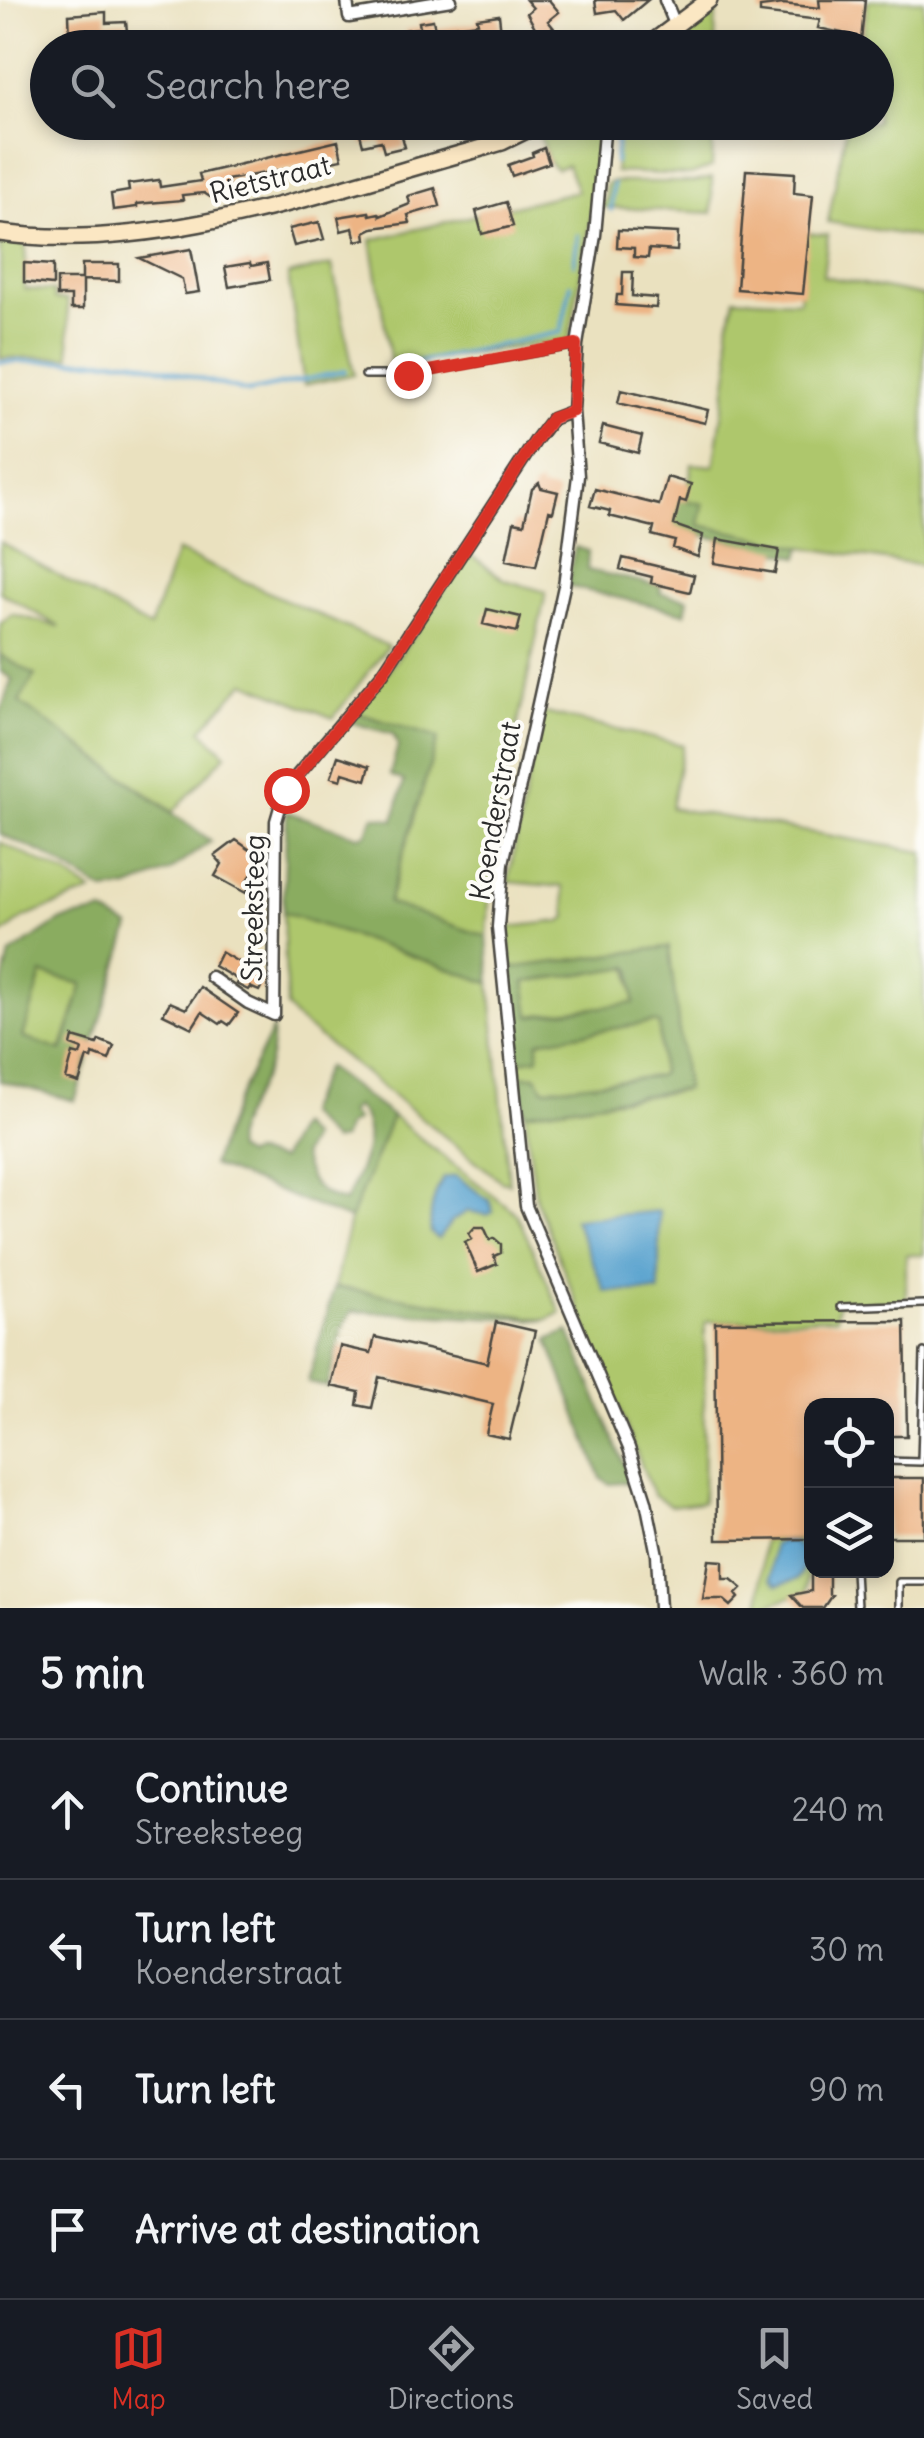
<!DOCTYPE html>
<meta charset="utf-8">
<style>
:root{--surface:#171b24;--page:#242831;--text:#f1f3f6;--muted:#9ea1a6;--line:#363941;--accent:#d93025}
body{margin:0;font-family:Delius,sans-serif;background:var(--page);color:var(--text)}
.controls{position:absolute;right:30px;bottom:30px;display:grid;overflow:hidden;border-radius:20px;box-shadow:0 5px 15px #0003}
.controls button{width:90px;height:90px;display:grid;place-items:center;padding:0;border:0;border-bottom:2px solid var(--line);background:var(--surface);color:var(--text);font:50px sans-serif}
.stop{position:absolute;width:30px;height:30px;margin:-22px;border:8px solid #d93025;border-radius:50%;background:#fff}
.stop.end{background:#d93025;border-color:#fff;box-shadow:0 2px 10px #0008}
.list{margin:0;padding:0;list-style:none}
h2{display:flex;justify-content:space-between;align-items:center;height:130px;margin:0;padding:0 40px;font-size:42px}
h2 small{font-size:32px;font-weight:400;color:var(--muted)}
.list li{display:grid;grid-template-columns:65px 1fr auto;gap:30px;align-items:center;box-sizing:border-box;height:140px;padding:0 40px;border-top:2px solid var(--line)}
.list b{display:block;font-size:38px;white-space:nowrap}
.list p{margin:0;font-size:32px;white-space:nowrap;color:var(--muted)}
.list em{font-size:32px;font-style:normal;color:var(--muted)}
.icon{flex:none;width:55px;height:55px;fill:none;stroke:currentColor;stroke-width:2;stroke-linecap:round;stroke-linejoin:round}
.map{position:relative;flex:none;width:924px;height:1608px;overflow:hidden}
.search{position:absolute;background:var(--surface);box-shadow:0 5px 15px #0003;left:30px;right:30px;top:30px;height:110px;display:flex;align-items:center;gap:25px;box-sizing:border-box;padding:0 35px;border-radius:55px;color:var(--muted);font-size:38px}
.sheet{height:690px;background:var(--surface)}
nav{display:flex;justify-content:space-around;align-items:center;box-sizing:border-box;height:140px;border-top:2px solid var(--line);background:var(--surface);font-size:28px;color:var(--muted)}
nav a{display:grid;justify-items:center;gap:5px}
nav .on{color:var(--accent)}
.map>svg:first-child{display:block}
</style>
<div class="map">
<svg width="924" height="1608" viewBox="0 0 924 1608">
<rect width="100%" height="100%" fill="#fdfcf7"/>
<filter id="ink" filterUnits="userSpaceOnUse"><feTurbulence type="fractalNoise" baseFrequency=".01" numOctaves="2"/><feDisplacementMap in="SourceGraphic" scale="20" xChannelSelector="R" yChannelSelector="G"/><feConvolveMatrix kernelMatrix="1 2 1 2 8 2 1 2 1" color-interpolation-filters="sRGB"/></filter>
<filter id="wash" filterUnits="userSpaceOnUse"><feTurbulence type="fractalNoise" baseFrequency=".0048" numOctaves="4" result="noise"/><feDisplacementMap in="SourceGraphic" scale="40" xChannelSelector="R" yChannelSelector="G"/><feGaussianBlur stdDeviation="2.25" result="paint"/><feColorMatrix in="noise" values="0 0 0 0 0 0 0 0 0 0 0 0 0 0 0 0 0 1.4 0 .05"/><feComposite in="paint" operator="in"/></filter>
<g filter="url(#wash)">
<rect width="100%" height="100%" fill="#eae1bf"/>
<path fill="#aec76c" stroke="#6c794c" stroke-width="2.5" d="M 868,0 L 924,0 L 924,238 L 828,222 L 847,123 L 876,122 L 876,48 L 861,47 Z
M 716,5 L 715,47 L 666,47 Z
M 558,123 L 599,123 L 597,184 L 569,340 L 391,364 L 371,240 L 577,191 L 567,165 L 556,169 L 549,162 L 539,133 Z
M 619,123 L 713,123 L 712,167 L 691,175 L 615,172 Z
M 712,178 L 712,213 L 600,207 L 606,199 L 606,185 L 611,182 L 694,182 Z
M 804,233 L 828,235 L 823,276 L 924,296 L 924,566 L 802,547 L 698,525 L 703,505 L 686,501 L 692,464 L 714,466 L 730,363 L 728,328 L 735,298 L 799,301 Z
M 0,241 L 26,243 L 24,289 L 54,291 L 55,299 L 67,300 L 70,357 L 0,358 Z
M 332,265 L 354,374 L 304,385 L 288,275 Z
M 0,542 L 150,628 L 177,551 L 388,646 L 333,718 L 245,682 L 201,730 L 226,754 L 173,812 L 18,702 L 34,675 L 0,655 L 0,624 L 12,614 L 60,627 L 0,592 Z
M 468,553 L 505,580 L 546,592 L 492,845 L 487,937 L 388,904 L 438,738 L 357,713 L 417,631 Z
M 541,712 L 683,745 L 671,808 L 924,852 L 924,1255 L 906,1255 L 906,1302 L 838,1303 L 836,1318 L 705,1322 L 703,1502 L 671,1506 L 653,1494 L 536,1200 L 525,1113 L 681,1091 L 668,947 L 511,968 L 509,927 L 562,921 L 567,917 L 563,887 L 508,882 Z
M 0,842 L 68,875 L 92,892 L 25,917 L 0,936 Z
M 283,912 L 490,983 L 509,1183 L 501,1181 L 295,1018 L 287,1007 Z
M 629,967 L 635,1003 L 530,1017 L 525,982 Z
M 42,974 L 83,984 L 61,1051 L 23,1037 Z
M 654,1022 L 659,1024 L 661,1074 L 657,1077 L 543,1089 L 536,1076 L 520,1076 L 518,1061 L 538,1058 L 538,1042 L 543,1040 Z
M 392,1116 L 517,1214 L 561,1313 L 546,1320 L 334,1287 L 350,1220 Z
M 763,1540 L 808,1540 L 807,1591 L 760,1608 Z"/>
<path fill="#8aac60" stroke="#5a6c46" stroke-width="2.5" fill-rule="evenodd" d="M 676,498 L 703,504 L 699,525 L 802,547 L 799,557 L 671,528 Z
M 575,547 L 588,551 L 587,570 L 661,586 L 660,593 L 688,599 L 685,613 L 567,586 Z
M 0,655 L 35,675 L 19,702 L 211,841 L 170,871 L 129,888 L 104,891 L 43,853 L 0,834 L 0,713 L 12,679 L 0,671 Z
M 357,713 L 438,738 L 388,903 L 487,937 L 490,983 L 283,912 L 287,812 L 358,836 L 366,834 L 374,816 L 394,820 L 404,781 L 390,775 L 398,745 L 393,734 L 350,722 Z
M 103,912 L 130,927 L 75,1101 L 0,1081 L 0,996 L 10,954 L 62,920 ZM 42,974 L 83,984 L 62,1051 L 23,1037 Z
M 669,947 L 686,1089 L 525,1113 L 520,1076 L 536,1076 L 544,1089 L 657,1076 L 661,1073 L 659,1024 L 653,1022 L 543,1040 L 538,1042 L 538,1058 L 518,1061 L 511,968 ZM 629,967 L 632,970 L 634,1003 L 530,1016 L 525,982 Z
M 273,1028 C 272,1041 272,1056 267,1068 C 259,1093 231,1123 236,1150 L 246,1156 L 252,1153 L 280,1160 L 298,1125 L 311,1138 L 302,1155 C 311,1185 314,1193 345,1202 C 357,1173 383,1132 355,1106 L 349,1113 L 356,1120 L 347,1126 L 342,1139 L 332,1141 L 305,1113 L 326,1067 L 392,1116 L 350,1220 L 212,1165 L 236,1102 Z
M 334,1287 L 546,1320 L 352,1311 L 342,1329 L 327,1387 L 308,1382 Z
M 569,1331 L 631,1482 L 610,1484 L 601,1478 L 548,1340 Z"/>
<path fill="#56a1ce" stroke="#40667c" stroke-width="2.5" d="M 456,1176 L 490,1201 L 493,1212 L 487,1215 L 468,1211 L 452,1221 L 438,1239 L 431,1233 C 429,1215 433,1193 444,1178 Z
M 659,1211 L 659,1292 L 605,1291 L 574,1219 Z
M 781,1542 L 795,1543 C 806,1554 807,1566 798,1579 L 778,1585 L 771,1579 L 773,1545 Z"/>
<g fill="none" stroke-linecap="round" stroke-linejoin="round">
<path stroke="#56a1ce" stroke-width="4" d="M 677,1 L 678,0
M 668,48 L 681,37
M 615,162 L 618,122
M 611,210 L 613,184
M 574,264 L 578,235
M 0,362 L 132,360 L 248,392 L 345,371
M 400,366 L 561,332 L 571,284"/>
</g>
<g id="blocks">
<path fill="#edb484" d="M 526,0 L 549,0 L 559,12 L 548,21 L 562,38 L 543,42 L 527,13 L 533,8 Z
M 595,0 L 648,0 L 624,20 L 616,10 L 597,13 Z
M 819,0 L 865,0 L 861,41 L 841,39 L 842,33 L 818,28 L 820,20 L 760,13 L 760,7 L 783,4 L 820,8 Z
M 106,12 L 106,23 L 126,22 L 128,41 L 70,38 L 69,15 Z
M 499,15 L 501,33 L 485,35 L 486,43 L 462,48 L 438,48 L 437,43 L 408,47 L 405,30 L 420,28 L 419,22 L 433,20 L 435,29 L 478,23 L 477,18 Z
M 740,122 L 794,122 L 793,135 L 739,130 Z
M 371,123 L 373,129 L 388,125 L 390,132 L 400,129 L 405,147 L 384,152 L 381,141 L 363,145 L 358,126 Z
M 338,141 L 342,159 L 227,180 L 230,191 L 210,197 L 204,193 L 182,195 L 183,200 L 137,204 L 137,207 L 113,210 L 111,194 L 129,191 L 128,184 L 159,180 L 160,187 L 201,181 L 199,174 Z
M 544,148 L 549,163 L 512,176 L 508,165 L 533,156 L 532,153 Z
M 746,170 L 795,173 L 794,193 L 813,195 L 803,294 L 737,289 Z
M 435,188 L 440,206 L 408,215 L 410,223 L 373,228 L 365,232 L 366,239 L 356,241 L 353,228 L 341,231 L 338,217 L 369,212 L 370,215 L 379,213 L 380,216 L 410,204 L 408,196 Z
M 506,202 L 513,226 L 482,234 L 476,211 Z
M 319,222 L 324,239 L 294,246 L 289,229 Z
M 618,230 L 678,233 L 677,251 L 649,249 L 648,258 L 634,257 L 634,248 L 617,247 Z
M 191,249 L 199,292 L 185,294 L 182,279 L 139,258 Z
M 24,263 L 53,265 L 53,285 L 24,282 Z
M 250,263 L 251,266 L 267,263 L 270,280 L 229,287 L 225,267 Z
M 82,264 L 119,264 L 119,281 L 83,280 L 83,309 L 71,309 L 71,296 L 57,296 L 57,279 L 82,279 Z
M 623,272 L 633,272 L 632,296 L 657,298 L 656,308 L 616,305 L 617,295 L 622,295 Z
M 621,390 L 708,410 L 705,423 L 618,403 Z
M 603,426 L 642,436 L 638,453 L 599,443 Z
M 667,477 L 691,484 L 686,502 L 680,500 L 674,525 L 703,535 L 698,557 L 673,548 L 675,541 L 652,535 L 654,527 L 609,516 L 610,511 L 590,506 L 595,489 L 659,505 Z
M 539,483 L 541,488 L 558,492 L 553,512 L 549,511 L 536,566 L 506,560 L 514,522 L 524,524 L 532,489 Z
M 718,539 L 779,550 L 775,573 L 714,563 Z
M 623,558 L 694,575 L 690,592 L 651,583 L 652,577 L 620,569 Z
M 487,609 L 521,617 L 517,632 L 483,624 Z
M 338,756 L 370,766 L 366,780 L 343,773 L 341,780 L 331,777 Z
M 236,840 L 263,859 L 247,881 L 251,883 L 246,893 L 215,876 L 222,864 L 215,856 Z
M 221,952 L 266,978 L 259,991 L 250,987 L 248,990 L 236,984 L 238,980 L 214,966 Z
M 200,987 L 238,1013 L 229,1025 L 223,1021 L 220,1024 L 202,1012 L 192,1028 L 163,1014 L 170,1002 L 186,1009 Z
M 73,1037 L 97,1044 L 99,1040 L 114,1046 L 109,1060 L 93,1054 L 92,1059 L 87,1057 L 79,1083 L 66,1079 L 73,1053 L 80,1055 L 82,1049 L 71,1045 Z
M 475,1227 L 484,1227 L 490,1240 L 494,1238 L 501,1244 L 501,1253 L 494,1256 L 497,1264 L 478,1272 L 465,1242 L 472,1239 L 469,1234 Z
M 905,1321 L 907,1436 L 886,1436 L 886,1406 L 812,1406 L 812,1539 L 717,1540 L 715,1322 Z
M 496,1322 L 535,1331 L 509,1439 L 486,1434 L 493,1404 L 379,1377 L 372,1408 L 357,1405 L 359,1392 L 331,1386 L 340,1346 L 371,1353 L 375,1337 L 487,1363 Z
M 886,1478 L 924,1478 L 924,1537 L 886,1537 Z
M 709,1560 L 723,1561 L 723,1579 L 731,1579 L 742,1588 L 736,1594 L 739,1598 L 731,1606 L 723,1599 L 703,1599 Z
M 811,1570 L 829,1570 L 829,1594 L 832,1595 L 823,1608 L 803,1608 L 791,1595 L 811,1591 Z"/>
</g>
</g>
<g filter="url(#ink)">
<use href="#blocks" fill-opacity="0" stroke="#484641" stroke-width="2.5"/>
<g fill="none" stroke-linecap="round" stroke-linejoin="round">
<g stroke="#484641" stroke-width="10">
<path id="lane" d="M 365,375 L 408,375 L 577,345
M 840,1307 L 924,1304
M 886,1461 L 921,1462 L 924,1352
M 855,1570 L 857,1608
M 899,1608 L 899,1582 L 924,1582"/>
</g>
<g stroke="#484641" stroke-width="15">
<path id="street" d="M 347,0 L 349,17 L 451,0
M 665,0 L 675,24
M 605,122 L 595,235 L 577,345 L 573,411 L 578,476 L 564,586 L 503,863 L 498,927 L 526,1206 L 629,1448 L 646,1501 L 657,1555 L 660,1608
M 211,977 L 248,1003 L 274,1015 L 276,821 L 285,790 L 383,673 L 536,440 L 552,419 L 573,411"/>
</g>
<g stroke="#484641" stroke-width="20">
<path id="secondary" d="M 645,48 L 709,0
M 0,233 C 156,255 329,190 478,149 L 502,142 L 543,122"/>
</g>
<use href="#lane" stroke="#fff" stroke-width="5"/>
<use href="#street" stroke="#fff" stroke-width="10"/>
<use href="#secondary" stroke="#fbe7c3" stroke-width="15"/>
</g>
</g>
<g fill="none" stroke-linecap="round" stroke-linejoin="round" filter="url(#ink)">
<path stroke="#d93025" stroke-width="12" d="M 286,790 L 383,673 L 536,440 L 552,418 L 573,411 L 576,344 L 408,375"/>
</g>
<g text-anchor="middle" stroke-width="8" stroke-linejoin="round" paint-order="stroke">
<g font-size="28" fill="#2b2b2b" stroke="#fdfcf7">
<text transform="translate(270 179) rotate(-14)" y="10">Rietstraat</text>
<text transform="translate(495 811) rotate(-80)" y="10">Koenderstraat</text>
<text transform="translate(253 908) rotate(-89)" y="10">Streeksteeg</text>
</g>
</g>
</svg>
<div class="controls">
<button><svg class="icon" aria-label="locate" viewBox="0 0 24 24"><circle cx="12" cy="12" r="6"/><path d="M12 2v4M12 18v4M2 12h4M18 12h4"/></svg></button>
<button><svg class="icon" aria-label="layers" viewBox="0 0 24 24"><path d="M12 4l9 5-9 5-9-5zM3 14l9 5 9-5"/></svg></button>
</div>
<div class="stop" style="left:286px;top:790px"></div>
<div class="stop end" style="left:408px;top:375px"></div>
<div class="search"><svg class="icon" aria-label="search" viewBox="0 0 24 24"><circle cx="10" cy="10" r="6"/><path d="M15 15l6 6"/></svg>Search here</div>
</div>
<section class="sheet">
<h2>5 min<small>Walk · 360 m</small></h2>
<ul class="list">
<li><svg class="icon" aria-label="ahead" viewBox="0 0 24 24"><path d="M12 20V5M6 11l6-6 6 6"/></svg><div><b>Continue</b><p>Streeksteeg</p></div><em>240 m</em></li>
<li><svg class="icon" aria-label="left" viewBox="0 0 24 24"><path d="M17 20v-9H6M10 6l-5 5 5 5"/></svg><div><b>Turn left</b><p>Koenderstraat</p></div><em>30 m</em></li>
<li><svg class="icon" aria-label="left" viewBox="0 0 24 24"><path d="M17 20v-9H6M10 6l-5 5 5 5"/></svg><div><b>Turn left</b></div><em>90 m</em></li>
<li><svg class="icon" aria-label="arrive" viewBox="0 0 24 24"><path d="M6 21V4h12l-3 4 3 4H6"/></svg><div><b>Arrive at destination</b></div></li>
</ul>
</section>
<nav>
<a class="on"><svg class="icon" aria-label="map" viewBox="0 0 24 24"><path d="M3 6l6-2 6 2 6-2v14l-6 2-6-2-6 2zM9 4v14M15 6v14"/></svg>Map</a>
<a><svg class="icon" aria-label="directions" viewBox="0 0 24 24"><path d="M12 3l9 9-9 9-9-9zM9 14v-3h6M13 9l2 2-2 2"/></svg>Directions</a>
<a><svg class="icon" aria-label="saved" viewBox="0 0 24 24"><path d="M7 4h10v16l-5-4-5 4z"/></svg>Saved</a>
</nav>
